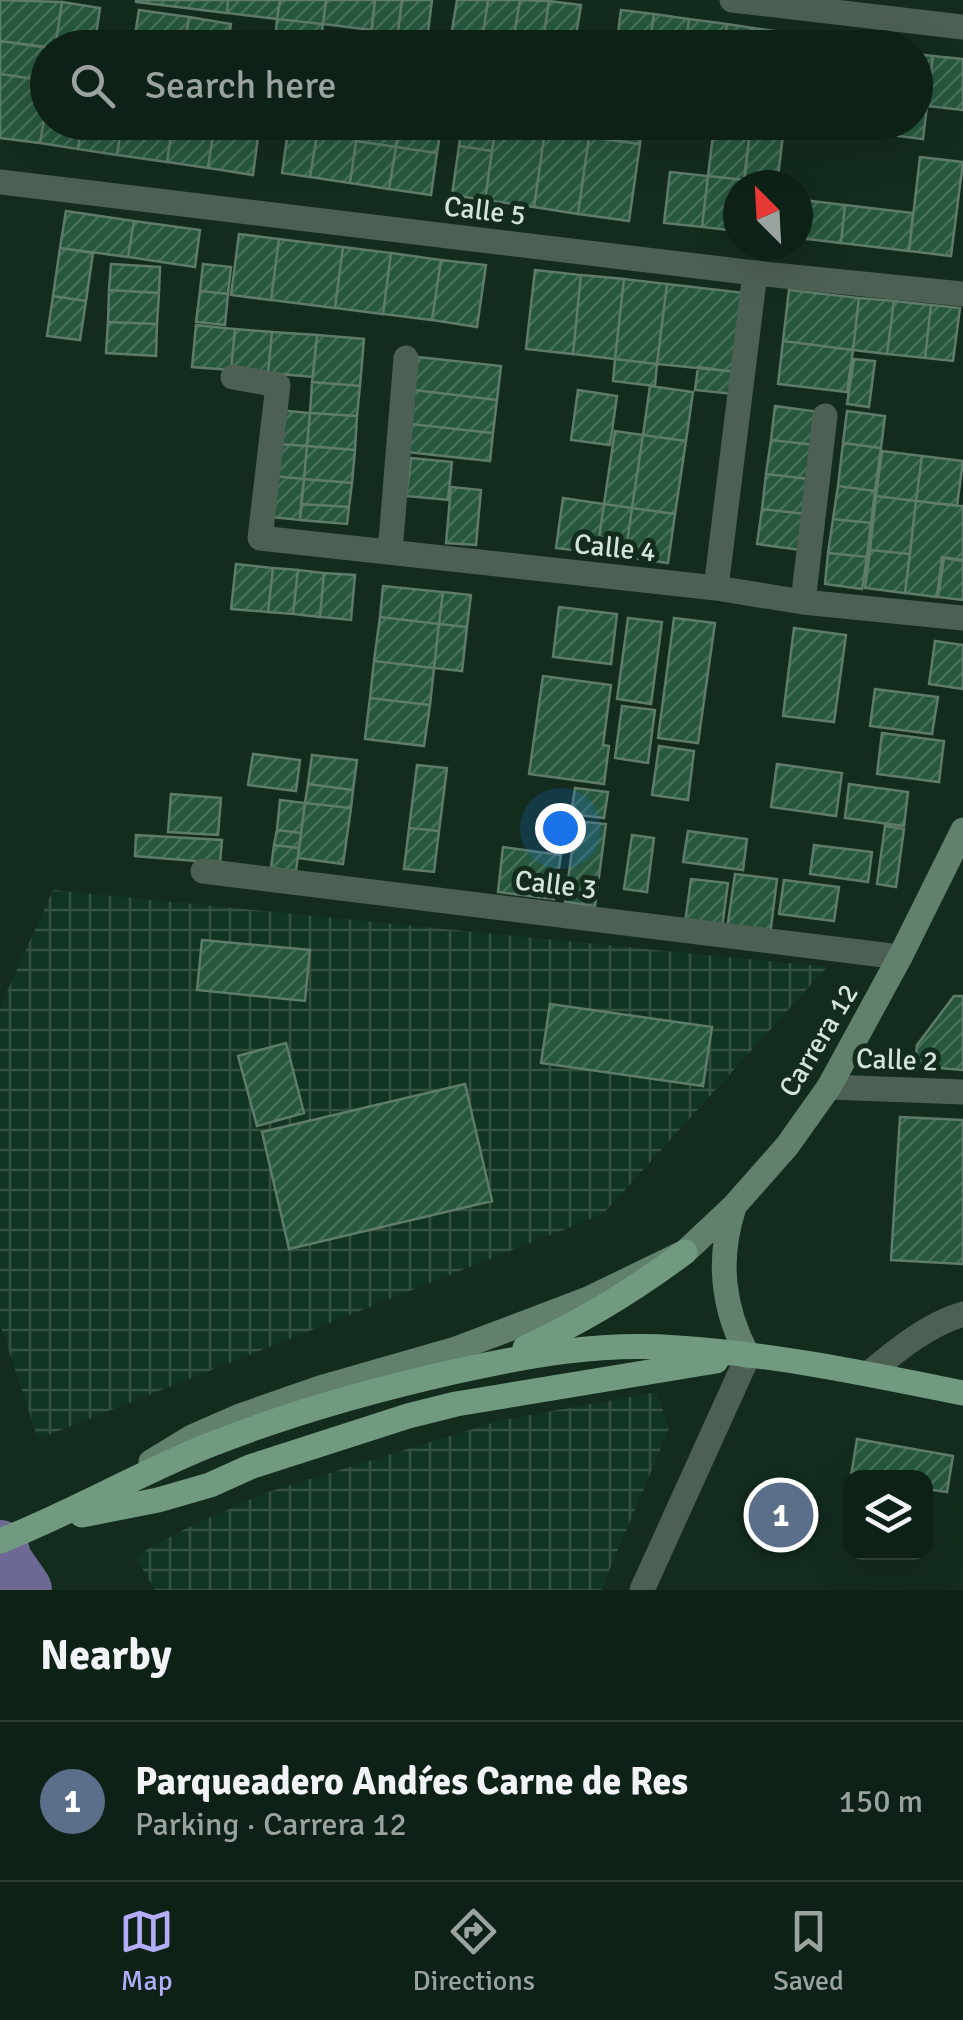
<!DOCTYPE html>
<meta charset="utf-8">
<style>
:root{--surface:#0e2116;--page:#17291f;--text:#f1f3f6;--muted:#9ba3a1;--line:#2e3e35;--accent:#b2adf9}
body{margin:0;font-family:Signika,sans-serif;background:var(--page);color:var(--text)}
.controls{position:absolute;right:30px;bottom:30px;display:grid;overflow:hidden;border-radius:20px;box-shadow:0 10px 40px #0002}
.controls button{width:90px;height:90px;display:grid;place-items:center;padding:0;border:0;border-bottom:2px solid var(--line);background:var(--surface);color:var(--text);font:50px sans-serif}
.compass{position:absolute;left:723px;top:170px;width:90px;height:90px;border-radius:50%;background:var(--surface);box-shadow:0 10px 40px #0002;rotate:336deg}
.you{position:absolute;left:560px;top:828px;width:35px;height:35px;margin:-25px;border:8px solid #fff;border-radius:50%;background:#1a73e8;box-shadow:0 0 0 15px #1a73e833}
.badge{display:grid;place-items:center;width:65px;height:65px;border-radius:50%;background:var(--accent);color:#fff;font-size:32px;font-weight:700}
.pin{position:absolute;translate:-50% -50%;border:5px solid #fff;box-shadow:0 2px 10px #0006}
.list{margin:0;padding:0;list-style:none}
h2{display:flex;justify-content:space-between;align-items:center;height:130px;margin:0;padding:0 40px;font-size:42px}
h2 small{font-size:32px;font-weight:400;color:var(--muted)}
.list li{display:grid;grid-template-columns:65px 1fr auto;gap:30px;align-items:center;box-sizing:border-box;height:160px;padding:0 40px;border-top:2px solid var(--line)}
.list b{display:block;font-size:38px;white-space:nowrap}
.list p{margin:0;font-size:32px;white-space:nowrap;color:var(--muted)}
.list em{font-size:32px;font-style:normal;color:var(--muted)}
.icon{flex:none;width:55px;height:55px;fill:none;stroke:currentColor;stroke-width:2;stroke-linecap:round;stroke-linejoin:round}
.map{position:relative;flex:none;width:963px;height:1590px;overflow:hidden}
.search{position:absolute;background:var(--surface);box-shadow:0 10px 40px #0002;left:30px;right:30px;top:30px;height:110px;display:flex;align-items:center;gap:25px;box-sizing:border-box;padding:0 35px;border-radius:55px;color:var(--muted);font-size:38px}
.sheet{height:290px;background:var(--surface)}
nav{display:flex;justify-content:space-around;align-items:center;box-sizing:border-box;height:140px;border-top:2px solid var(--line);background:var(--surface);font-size:28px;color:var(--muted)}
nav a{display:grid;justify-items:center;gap:5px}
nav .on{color:var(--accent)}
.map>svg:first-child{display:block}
</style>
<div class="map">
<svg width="963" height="1590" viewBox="0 0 963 1590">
<defs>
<pattern id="industrial-grid" width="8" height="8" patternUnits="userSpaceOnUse" patternTransform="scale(2.5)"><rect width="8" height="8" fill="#123422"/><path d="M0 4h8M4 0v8" fill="none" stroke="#345142"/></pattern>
<pattern id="building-hatch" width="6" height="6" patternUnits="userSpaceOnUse" patternTransform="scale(2.5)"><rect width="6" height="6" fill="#27573e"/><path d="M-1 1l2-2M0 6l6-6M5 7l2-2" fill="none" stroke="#456f59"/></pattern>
</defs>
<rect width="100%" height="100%" fill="#132c1e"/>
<path fill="url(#industrial-grid)" d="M 53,890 L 827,967 L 603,1214 L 38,1439 L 0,1324 L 0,1007 Z
M 657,1392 L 669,1429 L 601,1590 L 155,1590 L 135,1556 L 187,1528 L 265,1493 L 502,1420 Z"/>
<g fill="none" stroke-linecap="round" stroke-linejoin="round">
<path stroke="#6c6995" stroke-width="58" d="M 0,1549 L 3,1561 L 23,1590"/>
</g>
<path fill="url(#building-hatch)" stroke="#5f7b6a" stroke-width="2.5" d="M 0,0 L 62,2 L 55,48 L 0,41 Z
M 136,0 L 228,0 L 227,13 L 136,2 Z
M 228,0 L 280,0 L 277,19 L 227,13 Z
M 280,0 L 326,0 L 323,24 L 277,19 Z
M 326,0 L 375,0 L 372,30 L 323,24 Z
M 375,0 L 402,0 L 396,48 L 369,48 Z
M 402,0 L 432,0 L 426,48 L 396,48 Z
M 457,0 L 488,0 L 481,48 L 449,48 Z
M 488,0 L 520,0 L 512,48 L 481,48 Z
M 520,0 L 549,1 L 542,48 L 512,48 Z
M 549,1 L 581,5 L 574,48 L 542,48 Z
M 62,2 L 100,8 L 94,48 L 55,48 Z
M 139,10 L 189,17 L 184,48 L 133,48 Z
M 621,10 L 654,14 L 649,48 L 616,48 Z
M 654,14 L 689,19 L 685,48 L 649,48 Z
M 189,17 L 231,24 L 227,48 L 184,48 Z
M 277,19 L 323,24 L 320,47 L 275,42 Z
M 689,19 L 727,24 L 724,48 L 685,48 Z
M 727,24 L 753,28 L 751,48 L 724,48 Z
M 753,28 L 797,34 L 795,48 L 751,48 Z
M 797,34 L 827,38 L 826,48 L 795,48 Z
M 0,41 L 48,48 L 48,81 L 0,74 Z
M 916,54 L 933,56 L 927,106 L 916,104 Z
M 933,56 L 963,59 L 963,110 L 927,106 Z
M 0,74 L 48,81 L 48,96 L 40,143 L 0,138 Z
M 48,96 L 48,122 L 82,122 L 78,149 L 40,143 Z
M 916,104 L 927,106 L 923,139 L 890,135 L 891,122 L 916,122 Z
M 82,122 L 122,122 L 117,155 L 78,149 Z
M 122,122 L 173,122 L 167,162 L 117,155 Z
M 173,122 L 215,122 L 208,168 L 167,162 Z
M 215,122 L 260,122 L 253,175 L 208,168 Z
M 319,122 L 359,122 L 350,183 L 310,177 Z
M 359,122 L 400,122 L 396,147 L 356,141 Z
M 400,122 L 442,122 L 437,153 L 396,147 Z
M 462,122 L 496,124 L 492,151 L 459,146 Z
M 496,122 L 546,122 L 545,131 Z
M 546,122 L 591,122 L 589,137 L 545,131 Z
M 591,122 L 643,122 L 640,144 L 589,137 Z
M 496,124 L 545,131 L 534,207 L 485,200 Z
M 714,127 L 750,131 L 744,180 L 708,176 Z
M 288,131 L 317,136 L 310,177 L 282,173 Z
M 545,131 L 589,137 L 578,214 L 534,207 Z
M 750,131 L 783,135 L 777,185 L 744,185 Z
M 589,137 L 640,144 L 629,221 L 578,214 Z
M 356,141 L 396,147 L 389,189 L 350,183 Z
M 459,146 L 492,151 L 485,200 L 452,195 Z
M 396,147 L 437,153 L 431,195 L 389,189 Z
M 920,157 L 963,162 L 951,256 L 909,251 Z
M 670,172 L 708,176 L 702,227 L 664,223 Z
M 708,176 L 744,180 L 744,185 L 738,185 L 738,231 L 702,227 Z
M 798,200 L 811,201 L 807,239 L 798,238 Z
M 811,201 L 845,205 L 841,243 L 807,239 Z
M 845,205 L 913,213 L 909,251 L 841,243 Z
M 66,211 L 134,221 L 128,257 L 60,248 Z
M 134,221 L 200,230 L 195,267 L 128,257 Z
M 239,234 L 279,239 L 271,300 L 231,295 Z
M 279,239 L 343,247 L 335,308 L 271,300 Z
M 343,247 L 391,253 L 383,314 L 335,308 Z
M 60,248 L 93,253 L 86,301 L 53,296 Z
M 391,253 L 441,260 L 432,320 L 383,314 Z
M 441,260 L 486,265 L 477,327 L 432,320 Z
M 111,264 L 160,267 L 159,293 L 109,290 Z
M 203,264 L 231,267 L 228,294 L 200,291 Z
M 535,270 L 581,275 L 573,354 L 526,349 Z
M 581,275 L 624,279 L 615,359 L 573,354 Z
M 624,279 L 667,284 L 657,364 L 615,359 Z
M 667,284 L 745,293 L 736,372 L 657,364 Z
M 109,290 L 159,293 L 157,324 L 108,322 Z
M 789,290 L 859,298 L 853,350 L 783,341 Z
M 200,291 L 228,294 L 225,325 L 196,322 Z
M 53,296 L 86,301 L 80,340 L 47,336 Z
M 859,298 L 894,301 L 887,354 L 853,350 Z
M 894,301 L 931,305 L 925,358 L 887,354 Z
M 931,305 L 960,308 L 953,361 L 925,358 Z
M 108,322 L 157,324 L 156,356 L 106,353 Z
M 196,325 L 235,329 L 231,370 L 192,367 Z
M 235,329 L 272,332 L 268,373 L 231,370 Z
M 272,332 L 317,335 L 313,377 L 268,373 Z
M 317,335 L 364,339 L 360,386 L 312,382 Z
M 783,341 L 853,350 L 847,392 L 778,384 Z
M 418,357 L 501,366 L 497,400 L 414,390 Z
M 615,359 L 657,364 L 655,386 L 613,381 Z
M 854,359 L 875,361 L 869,407 L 847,404 Z
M 698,367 L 736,372 L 733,394 L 695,390 Z
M 312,382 L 360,386 L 357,416 L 310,413 Z
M 650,386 L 693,392 L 686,441 L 643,435 Z
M 414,390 L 497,400 L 493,433 L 410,424 Z
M 578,390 L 617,396 L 610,445 L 571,440 Z
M 775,406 L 820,412 L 815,445 L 771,440 Z
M 279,410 L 310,413 L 307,446 L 276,444 Z
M 847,411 L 885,416 L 881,448 L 843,443 Z
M 310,413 L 357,416 L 355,450 L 307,446 Z
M 410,424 L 493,433 L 490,461 L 406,452 Z
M 615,431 L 643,435 L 632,508 L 604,504 Z
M 643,435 L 686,441 L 675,514 L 632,508 Z
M 771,440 L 815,445 L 810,479 L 766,474 Z
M 843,443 L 881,448 L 875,491 L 838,486 Z
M 276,444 L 307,446 L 304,479 L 274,476 Z
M 307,446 L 355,450 L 352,483 L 304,479 Z
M 882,451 L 922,456 L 916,501 L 876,496 Z
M 922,456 L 963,461 L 957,506 L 916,501 Z
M 411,458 L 452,462 L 448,500 L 406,496 Z
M 766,474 L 810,479 L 806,514 L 762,509 Z
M 274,476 L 304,479 L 300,520 L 270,517 Z
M 304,479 L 352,483 L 349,507 L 301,504 Z
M 838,486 L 875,491 L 871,523 L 833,519 Z
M 451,487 L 481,490 L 476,545 L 446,543 Z
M 876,496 L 916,501 L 910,554 L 870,550 Z
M 563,498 L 604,504 L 597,553 L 556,548 Z
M 916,501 L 963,506 L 963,560 L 942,557 L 937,597 L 905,593 Z
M 301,504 L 349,507 L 347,524 L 300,520 Z
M 604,504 L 632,508 L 625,557 L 597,553 Z
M 632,508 L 675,514 L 668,563 L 625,557 Z
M 762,509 L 806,514 L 801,550 L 757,544 Z
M 833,519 L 871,523 L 867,557 L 828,553 Z
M 870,550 L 910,554 L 905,593 L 865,588 Z
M 828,553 L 867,557 L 862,589 L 825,584 Z
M 944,558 L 963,561 L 963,600 L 938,597 Z
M 236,564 L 273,568 L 268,612 L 231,609 Z
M 273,568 L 298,570 L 293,614 L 268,612 Z
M 298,570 L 324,573 L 320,617 L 293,614 Z
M 324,573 L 355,575 L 351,620 L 320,617 Z
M 383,586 L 443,592 L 439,624 L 380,617 Z
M 443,592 L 471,595 L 467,627 L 439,624 Z
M 559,607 L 617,614 L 611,664 L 553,657 Z
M 380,617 L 439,624 L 434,668 L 374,661 Z
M 628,618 L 662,622 L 651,704 L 617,699 Z
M 674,618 L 715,623 L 698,743 L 658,738 Z
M 439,624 L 467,627 L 462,671 L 434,668 Z
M 794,628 L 846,635 L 834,722 L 783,716 Z
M 935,641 L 963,645 L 963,689 L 929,684 Z
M 374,661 L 434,668 L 430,705 L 370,698 Z
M 543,676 L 611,685 L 603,745 L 609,746 L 604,784 L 529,774 Z
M 875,689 L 938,697 L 932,734 L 870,726 Z
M 370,698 L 430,705 L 424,746 L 365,739 Z
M 622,706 L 655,710 L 648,763 L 615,758 Z
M 882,733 L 944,741 L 939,782 L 877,774 Z
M 659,746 L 694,751 L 688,800 L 652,795 Z
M 253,754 L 300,760 L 296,791 L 248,785 Z
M 312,755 L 357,760 L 353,790 L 308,784 Z
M 777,764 L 842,773 L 836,816 L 771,807 Z
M 417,765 L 447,768 L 439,831 L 409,828 Z
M 308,784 L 353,790 L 351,808 L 305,803 Z
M 849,784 L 908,792 L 904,826 L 845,818 Z
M 575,788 L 608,792 L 604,818 L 571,814 Z
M 171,794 L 221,798 L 218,835 L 168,832 Z
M 280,800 L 305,803 L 301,833 L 277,830 Z
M 305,803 L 351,808 L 343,864 L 298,858 Z
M 576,821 L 606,824 L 595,906 L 565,902 Z
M 885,826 L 904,829 L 896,887 L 877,884 Z
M 409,828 L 439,831 L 434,872 L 404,869 Z
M 277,830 L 301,833 L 299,848 L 274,845 Z
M 688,831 L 747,839 L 743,870 L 683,862 Z
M 136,835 L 222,840 L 220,863 L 135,856 Z
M 632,835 L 654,838 L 647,892 L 624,889 Z
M 274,845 L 299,848 L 296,871 L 271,868 Z
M 814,845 L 872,852 L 868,882 L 810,874 Z
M 503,847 L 561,855 L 554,899 L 498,892 Z
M 735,874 L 777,879 L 770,935 L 727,929 Z
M 691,879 L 728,883 L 722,928 L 685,923 Z
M 784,880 L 839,887 L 834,921 L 779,914 Z
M 202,940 L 310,950 L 305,1001 L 197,990 Z
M 954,996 L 963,996 L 963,1070 L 915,1066 L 917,1045 Z
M 550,1004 L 712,1027 L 703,1086 L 541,1063 Z
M 286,1043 L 304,1113 L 257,1126 L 238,1056 Z
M 465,1084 L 492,1201 L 289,1249 L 262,1132 Z
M 900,1117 L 963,1120 L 963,1264 L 891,1260 Z
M 857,1439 L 953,1456 L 947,1492 L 926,1489 L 926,1478 L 851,1476 Z"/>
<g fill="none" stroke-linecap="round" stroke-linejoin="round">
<path stroke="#4d6054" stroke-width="25" d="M 732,0 L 963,27
M 0,182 L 755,273 L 963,294
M 233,377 L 278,385 L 260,538 L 716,588 L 803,602 L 963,618
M 390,552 L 406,358
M 716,588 L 755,273
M 803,602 L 825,416
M 203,871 L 900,957
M 829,1087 L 963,1092
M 868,1374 C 897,1350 927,1325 963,1314
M 642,1590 L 748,1356"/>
<path stroke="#61816e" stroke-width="25" d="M 734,1207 C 717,1259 722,1307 748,1356
M 151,1462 L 192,1437 L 240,1416 L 320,1388 L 456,1349 L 588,1299 L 685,1252 L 734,1206 L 787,1146 L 829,1087 L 900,957 L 963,830"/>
<path stroke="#719a81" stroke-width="25" d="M 525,1348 C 584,1321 633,1291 685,1252
M 82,1515 L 158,1500 L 210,1485 L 250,1467 L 408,1416 L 456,1404 L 716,1361
M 0,1541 C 71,1513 136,1475 207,1446 C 287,1414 369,1391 453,1372 C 530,1355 599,1342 678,1348 C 774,1354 869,1374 963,1393"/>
</g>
<g text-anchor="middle" stroke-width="10" stroke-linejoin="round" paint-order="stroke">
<g font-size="28" fill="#d5e4db" stroke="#132c1e">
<text transform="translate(485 210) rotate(7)" y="10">Calle 5</text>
<text transform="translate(615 547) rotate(6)" y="10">Calle 4</text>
<text transform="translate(556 884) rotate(7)" y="10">Calle 3</text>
<text transform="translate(818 1040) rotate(-59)" y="10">Carrera 12</text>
<text transform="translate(897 1059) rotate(2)" y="10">Calle 2</text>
</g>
</g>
</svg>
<div class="controls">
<button><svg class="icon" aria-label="layers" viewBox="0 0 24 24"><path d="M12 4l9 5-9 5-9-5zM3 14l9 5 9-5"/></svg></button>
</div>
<svg class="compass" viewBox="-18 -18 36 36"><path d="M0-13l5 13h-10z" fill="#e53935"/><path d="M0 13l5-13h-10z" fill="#9ba3a1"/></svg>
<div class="you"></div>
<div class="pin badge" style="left:781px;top:1515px;background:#5c6f8a">1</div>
<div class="search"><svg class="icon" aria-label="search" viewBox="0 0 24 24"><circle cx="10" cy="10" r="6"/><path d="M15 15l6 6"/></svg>Search here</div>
</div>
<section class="sheet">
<h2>Nearby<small></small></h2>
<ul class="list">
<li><span class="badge" style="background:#5c6f8a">1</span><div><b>Parqueadero Andŕes Carne de Res</b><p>Parking · Carrera 12</p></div><em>150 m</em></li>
</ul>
</section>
<nav>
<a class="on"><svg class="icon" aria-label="map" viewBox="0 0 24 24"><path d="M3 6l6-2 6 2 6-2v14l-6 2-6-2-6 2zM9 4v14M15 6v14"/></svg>Map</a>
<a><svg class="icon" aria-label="directions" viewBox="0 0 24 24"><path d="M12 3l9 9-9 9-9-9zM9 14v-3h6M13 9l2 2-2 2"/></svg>Directions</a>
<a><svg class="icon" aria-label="saved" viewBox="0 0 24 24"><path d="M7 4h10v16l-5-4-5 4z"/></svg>Saved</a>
</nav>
